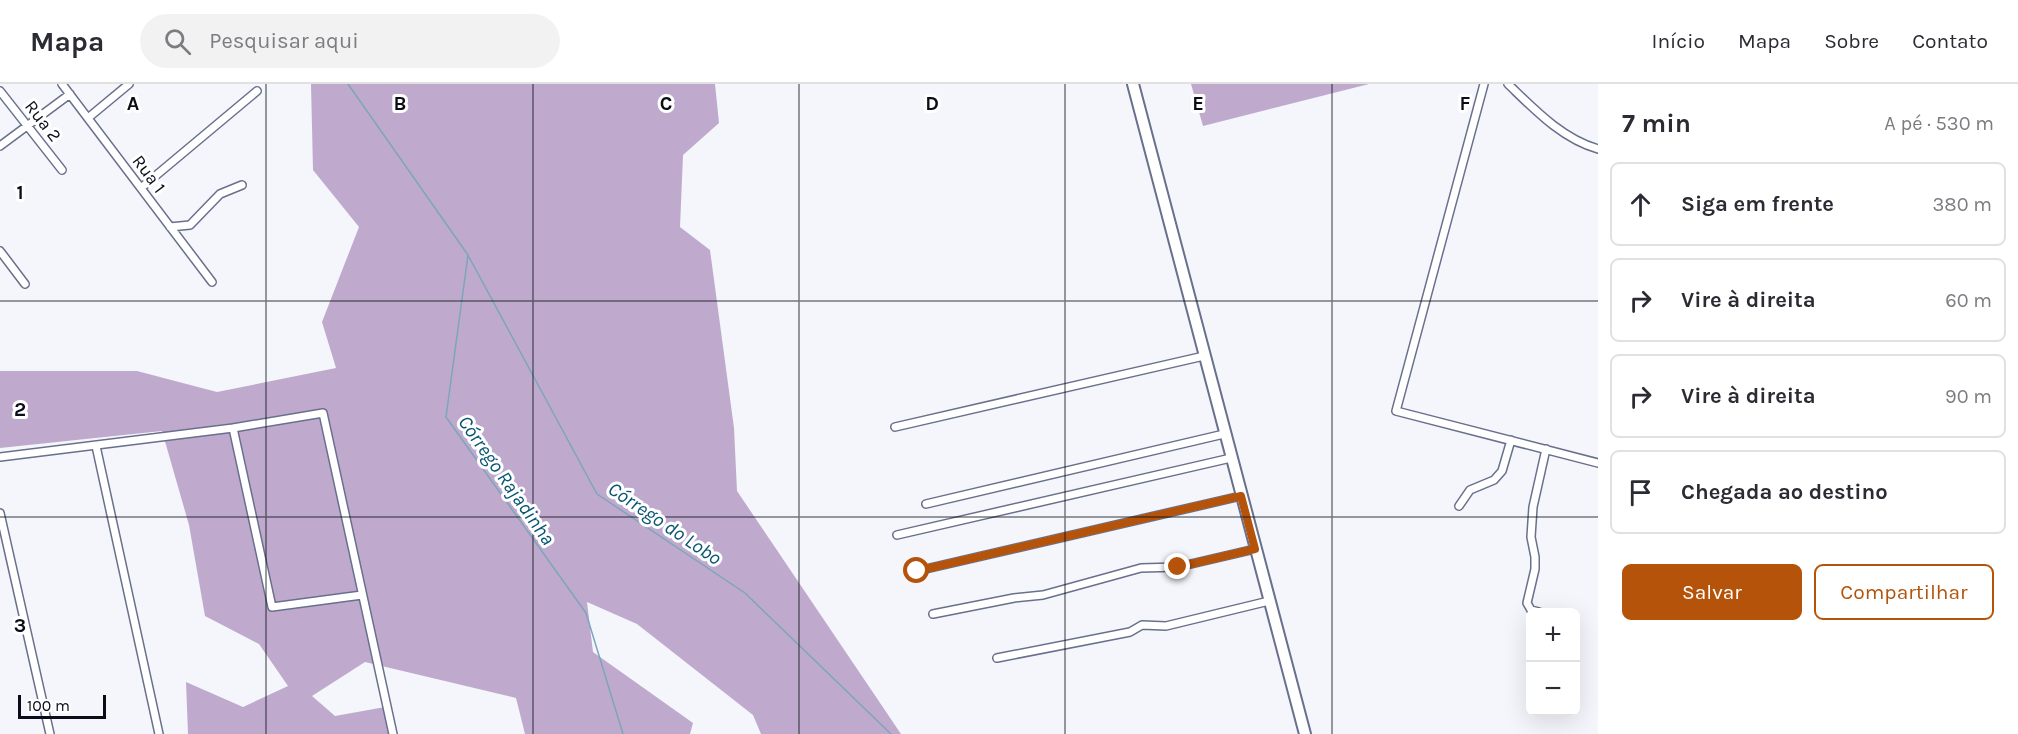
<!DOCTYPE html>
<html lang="pt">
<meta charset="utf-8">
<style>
:root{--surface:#fff;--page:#f2f2f3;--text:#2b2b33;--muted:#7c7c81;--line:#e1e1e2;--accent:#b45309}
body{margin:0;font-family:Karla,sans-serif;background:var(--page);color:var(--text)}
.controls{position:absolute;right:18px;bottom:18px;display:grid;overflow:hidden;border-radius:9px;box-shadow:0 6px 24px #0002}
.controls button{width:54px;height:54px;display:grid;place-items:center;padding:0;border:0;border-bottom:2px solid var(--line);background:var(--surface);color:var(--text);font:30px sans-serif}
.scale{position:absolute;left:18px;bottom:15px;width:88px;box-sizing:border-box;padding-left:6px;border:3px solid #0a0d17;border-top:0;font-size:16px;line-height:21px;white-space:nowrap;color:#0a0d17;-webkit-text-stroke:4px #fff;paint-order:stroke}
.stop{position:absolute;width:18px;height:18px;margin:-14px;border:4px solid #b45309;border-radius:50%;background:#fff}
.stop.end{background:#b45309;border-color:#fff;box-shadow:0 2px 6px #0008}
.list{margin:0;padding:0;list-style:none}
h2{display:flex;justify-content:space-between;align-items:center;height:78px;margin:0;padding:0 24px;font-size:26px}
h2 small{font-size:20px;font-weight:400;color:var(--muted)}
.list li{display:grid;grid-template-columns:39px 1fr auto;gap:18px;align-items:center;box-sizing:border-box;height:84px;margin:0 12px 12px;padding:0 12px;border:2px solid var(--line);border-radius:9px}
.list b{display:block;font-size:22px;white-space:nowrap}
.list em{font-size:20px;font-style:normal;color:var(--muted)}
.actions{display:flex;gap:12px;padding:18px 24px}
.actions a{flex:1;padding:14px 0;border:2px solid var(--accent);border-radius:9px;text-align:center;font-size:21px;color:var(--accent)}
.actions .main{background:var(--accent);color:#fff}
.icon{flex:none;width:33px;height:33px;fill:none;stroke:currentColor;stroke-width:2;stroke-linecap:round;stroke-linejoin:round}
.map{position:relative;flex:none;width:1598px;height:650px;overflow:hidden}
header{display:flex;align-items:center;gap:36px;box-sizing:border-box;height:84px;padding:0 30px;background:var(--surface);border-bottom:2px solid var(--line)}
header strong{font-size:28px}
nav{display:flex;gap:33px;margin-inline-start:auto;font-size:21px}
.search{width:420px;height:54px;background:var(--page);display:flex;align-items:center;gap:15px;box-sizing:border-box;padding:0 21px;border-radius:33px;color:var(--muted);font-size:22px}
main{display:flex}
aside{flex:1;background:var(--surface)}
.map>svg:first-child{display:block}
</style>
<header>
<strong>Mapa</strong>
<div class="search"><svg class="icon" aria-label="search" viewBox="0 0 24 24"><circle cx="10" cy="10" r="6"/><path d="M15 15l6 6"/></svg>Pesquisar aqui</div>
<nav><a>Início</a><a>Mapa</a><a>Sobre</a><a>Contato</a></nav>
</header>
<main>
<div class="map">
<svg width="1598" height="650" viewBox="0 0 1598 650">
<rect width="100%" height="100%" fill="#f4f6fc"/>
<path fill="#bfaacd" d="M 311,0 L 715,0 L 719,39 L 683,71 L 680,143 L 710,166 L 734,344 L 737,407 L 901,650 L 761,650 L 753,631 L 637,540 L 587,518 L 593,568 L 693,639 L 690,650 L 525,650 L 516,614 L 365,578 L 312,612 L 335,632 L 385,623 L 391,650 L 188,650 L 186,598 L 243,623 L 288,602 L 259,560 L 205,532 L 189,441 L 162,347 L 0,364 L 0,287 L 137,287 L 217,308 L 336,284 L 322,238 L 359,143 L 313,86 Z
M 1191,0 L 1369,0 L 1203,42 Z"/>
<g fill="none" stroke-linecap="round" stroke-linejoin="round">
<path stroke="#7da5bb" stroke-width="1.5" d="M 348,0 L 468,171 L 446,333 L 586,529 L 623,650
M 469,173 L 597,410 L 745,509 L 891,650"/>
<g stroke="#68708c" stroke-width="10">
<path id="street" d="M 62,0 L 212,198
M 1484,0 L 1396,327 L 1598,379
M 1508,0 C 1534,25 1562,55 1598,65
M 0,7 L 62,86
M 88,34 L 129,0
M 0,62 L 70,10
M 141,104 L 257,7
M 170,143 L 190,141 L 220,110 L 242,101
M 0,167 L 25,200
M 895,343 L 1204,272
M 233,344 L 272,523 L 362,511
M 96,362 L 159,650
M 0,373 L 233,344 L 323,329 L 393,650
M 926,420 L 1224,350
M 1459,422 L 1470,406 L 1494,396 L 1502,387 L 1511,356
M 0,429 L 50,650
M 897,451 L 1231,374
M 917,487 L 1241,412
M 1539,528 L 1531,526 L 1527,519 L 1535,485 L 1535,473 L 1531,453 L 1533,423 L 1546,365
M 933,530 L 1014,514 L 1043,511 L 1141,484 L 1178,483 L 1255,465
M 997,574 L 1130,548 L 1142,541 L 1166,542 L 1269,517"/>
</g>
<g stroke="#68708c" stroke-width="14">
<path id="secondary" d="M 1133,0 L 1305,650"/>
</g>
<use href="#street" stroke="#fff" stroke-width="7"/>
<use href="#secondary" stroke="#fff" stroke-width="10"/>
</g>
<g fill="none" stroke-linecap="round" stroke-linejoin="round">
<path stroke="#b45309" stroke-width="8" d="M 917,487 L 1241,412 L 1255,465 L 1178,483"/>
</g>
<path fill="none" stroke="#0a0d17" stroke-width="1.5" stroke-opacity="0.55" d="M 266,0 L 266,650M 533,0 L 533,650M 799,0 L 799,650M 1065,0 L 1065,650M 1332,0 L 1332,650M 0,217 L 1598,217M 0,433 L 1598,433"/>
<g text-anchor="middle" stroke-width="6" stroke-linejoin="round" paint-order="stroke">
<g font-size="18" fill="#0a0d17" stroke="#fff">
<text transform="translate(43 37) rotate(52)" y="6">Rua 2</text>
<text transform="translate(149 90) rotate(53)" y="6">Rua 1</text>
</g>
<g font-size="20" font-style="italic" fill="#065574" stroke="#fff">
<text transform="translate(507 396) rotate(55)" y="7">Córrego Rajadinha</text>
<text transform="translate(665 439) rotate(34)" y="7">Córrego do Lobo</text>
</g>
</g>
<g font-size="20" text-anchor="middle" font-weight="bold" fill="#0a0d17" stroke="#fff" stroke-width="6" stroke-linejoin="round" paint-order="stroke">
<text x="133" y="26">A</text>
<text x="400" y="26">B</text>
<text x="666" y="26">C</text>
<text x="932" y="26">D</text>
<text x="1198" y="26">E</text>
<text x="1465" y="26">F</text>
<text x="20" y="115">1</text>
<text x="20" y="332">2</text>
<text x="20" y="548">3</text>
</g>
</svg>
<div class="controls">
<button>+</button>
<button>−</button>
</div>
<div class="scale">100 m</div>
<div class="stop" style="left:917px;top:487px"></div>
<div class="stop end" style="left:1178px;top:483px"></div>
</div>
<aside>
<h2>7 min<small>A pé · 530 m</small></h2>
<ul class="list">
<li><svg class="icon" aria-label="ahead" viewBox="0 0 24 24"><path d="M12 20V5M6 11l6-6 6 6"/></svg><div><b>Siga em frente</b></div><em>380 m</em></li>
<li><svg class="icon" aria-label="right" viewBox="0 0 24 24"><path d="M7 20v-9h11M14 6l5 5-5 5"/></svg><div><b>Vire à direita</b></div><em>60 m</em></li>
<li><svg class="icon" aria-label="right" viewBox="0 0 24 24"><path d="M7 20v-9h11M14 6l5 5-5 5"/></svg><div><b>Vire à direita</b></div><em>90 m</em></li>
<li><svg class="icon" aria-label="arrive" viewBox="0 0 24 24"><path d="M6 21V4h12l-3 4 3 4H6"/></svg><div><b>Chegada ao destino</b></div></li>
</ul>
<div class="actions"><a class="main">Salvar</a><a>Compartilhar</a></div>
</aside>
</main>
